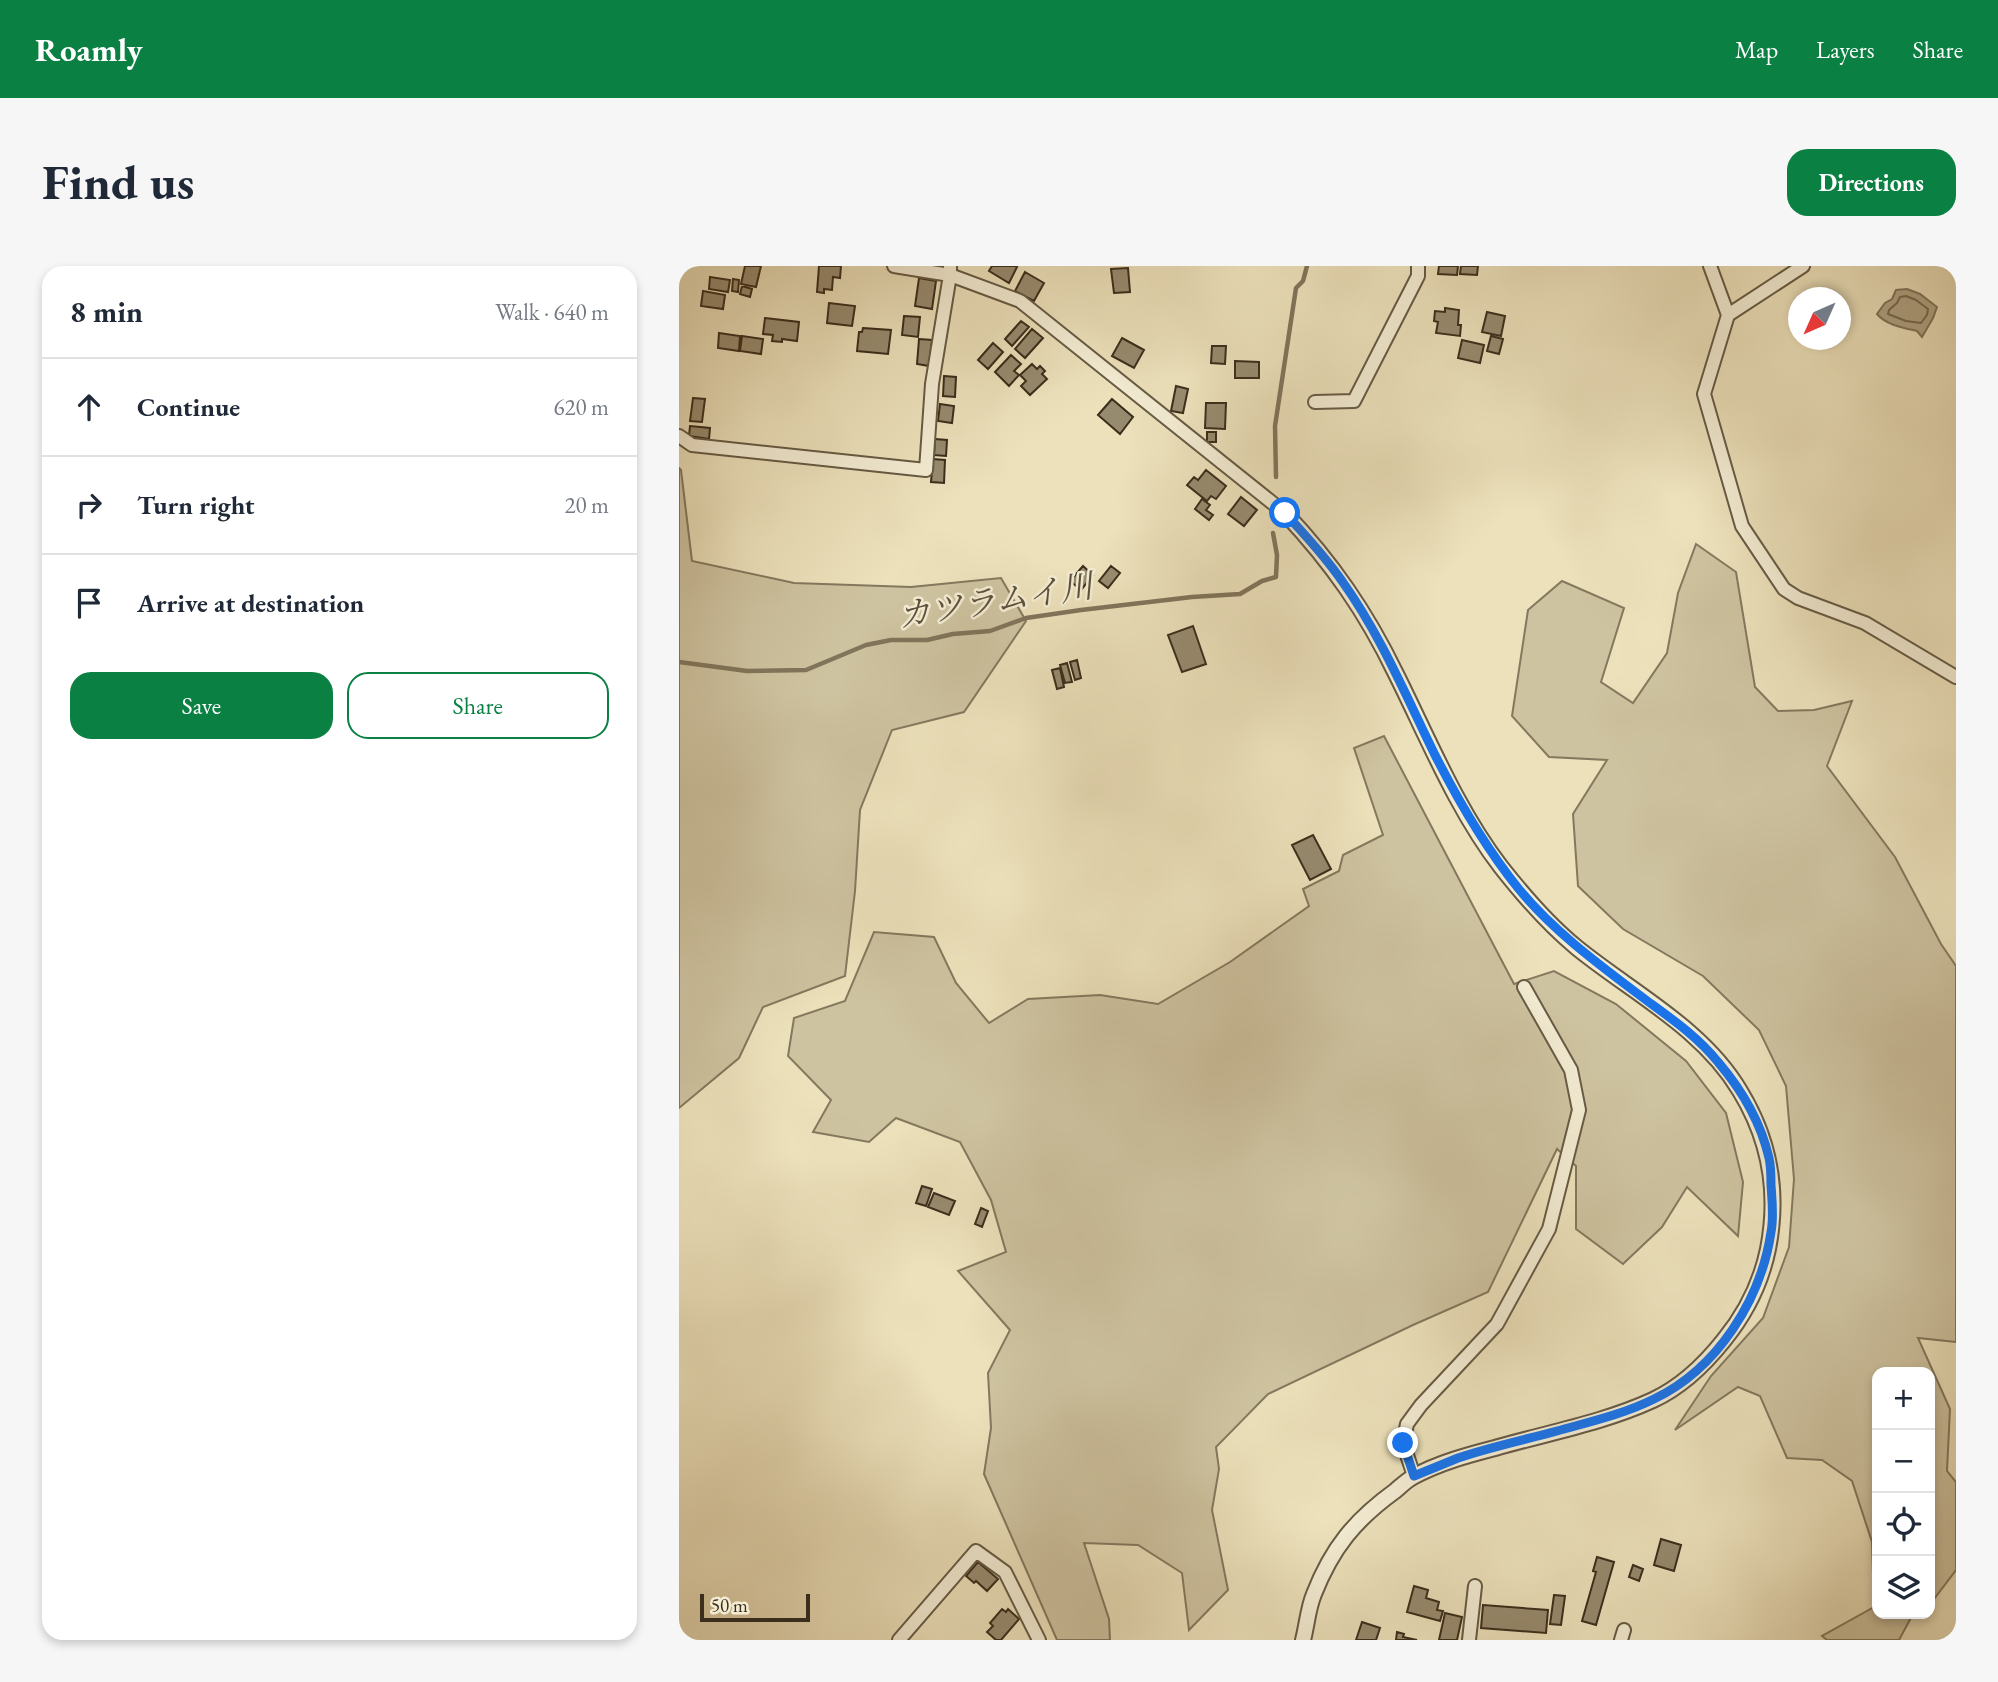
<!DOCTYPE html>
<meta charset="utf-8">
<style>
:root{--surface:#fff;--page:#f6f6f7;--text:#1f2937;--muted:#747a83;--line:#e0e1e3;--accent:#0b8043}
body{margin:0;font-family:"EB Garamond","Noto Serif JP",serif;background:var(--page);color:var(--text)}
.controls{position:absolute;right:21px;bottom:21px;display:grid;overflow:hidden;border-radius:14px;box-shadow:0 4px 10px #0003}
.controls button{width:63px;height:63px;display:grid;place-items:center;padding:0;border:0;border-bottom:2px solid var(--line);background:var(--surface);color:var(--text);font:35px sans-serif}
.compass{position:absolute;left:1109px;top:21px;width:63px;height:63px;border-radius:50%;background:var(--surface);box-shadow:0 4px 10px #0003;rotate:225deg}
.scale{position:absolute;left:21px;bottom:18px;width:110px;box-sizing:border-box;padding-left:7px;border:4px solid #3b2e1c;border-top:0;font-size:19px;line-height:24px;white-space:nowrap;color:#3b2e1c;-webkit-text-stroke:5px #f3ecd3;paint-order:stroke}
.stop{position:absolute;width:21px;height:21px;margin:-16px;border:5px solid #1a73e8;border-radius:50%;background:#fff}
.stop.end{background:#1a73e8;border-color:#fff;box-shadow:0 2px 7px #0008}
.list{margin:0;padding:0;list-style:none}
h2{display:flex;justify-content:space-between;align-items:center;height:91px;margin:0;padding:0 28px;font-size:30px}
h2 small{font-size:23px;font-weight:400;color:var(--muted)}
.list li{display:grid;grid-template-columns:46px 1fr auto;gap:21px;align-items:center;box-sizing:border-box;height:98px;padding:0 28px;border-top:2px solid var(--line)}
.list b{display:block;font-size:26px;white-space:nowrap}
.list em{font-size:23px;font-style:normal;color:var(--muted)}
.actions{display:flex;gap:14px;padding:21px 28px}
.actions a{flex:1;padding:16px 0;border:2px solid var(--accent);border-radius:21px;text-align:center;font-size:24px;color:var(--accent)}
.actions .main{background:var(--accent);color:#fff}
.icon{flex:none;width:38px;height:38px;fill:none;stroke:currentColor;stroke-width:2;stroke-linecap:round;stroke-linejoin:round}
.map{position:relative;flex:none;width:1277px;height:1374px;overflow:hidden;border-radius:21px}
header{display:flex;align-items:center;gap:42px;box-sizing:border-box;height:98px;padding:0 35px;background:var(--accent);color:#fff}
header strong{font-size:33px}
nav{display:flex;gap:38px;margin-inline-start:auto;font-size:24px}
.intro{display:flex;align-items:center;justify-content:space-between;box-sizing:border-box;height:168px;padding:0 42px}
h1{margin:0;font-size:49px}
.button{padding:18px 32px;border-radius:21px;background:var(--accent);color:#fff;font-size:24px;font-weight:700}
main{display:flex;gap:42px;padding:0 42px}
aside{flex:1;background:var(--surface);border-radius:21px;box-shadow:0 4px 10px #0003}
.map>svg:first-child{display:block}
</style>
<header>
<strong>Roamly</strong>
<nav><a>Map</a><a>Layers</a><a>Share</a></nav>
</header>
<div class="intro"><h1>Find us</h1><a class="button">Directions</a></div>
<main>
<aside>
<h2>8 min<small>Walk · 640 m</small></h2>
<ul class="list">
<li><svg class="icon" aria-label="ahead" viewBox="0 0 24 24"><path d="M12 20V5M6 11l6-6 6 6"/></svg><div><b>Continue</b></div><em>620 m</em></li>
<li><svg class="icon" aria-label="right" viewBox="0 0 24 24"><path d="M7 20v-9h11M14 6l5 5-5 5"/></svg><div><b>Turn right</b></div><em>20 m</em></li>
<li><svg class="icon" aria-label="arrive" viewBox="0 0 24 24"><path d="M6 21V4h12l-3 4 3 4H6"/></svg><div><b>Arrive at destination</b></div></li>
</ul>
<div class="actions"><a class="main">Save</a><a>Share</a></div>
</aside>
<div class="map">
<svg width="1277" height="1374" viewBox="0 0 1277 1374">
<rect width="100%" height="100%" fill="#ece1bb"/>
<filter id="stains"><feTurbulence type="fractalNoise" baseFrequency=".00286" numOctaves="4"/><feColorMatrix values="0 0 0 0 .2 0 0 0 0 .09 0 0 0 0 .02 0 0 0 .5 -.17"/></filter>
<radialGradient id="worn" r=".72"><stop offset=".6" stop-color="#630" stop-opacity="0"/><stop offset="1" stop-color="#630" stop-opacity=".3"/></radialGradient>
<path fill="#cec3a0" stroke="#84785e" stroke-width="2" d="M 0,202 L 2,204 L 13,295 L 115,317 L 232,321 L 322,312 L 347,355 L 285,446 L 213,464 L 181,544 L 176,625 L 166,710 L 84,741 L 60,792 L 0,842 Z
M 1017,278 L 1057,306 L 1076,421 L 1099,445 L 1135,444 L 1173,435 L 1148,500 L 1216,591 L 1262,678 L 1277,700 L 1277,1076 L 1239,1072 L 1271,1143 L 1268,1205 L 1277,1216 L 1277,1304 L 1255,1333 L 1251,1333 L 1251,1106 L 1198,1106 L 1198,1348 L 1234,1348 L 1220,1374 L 1148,1374 L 1143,1370 L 1195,1341 L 1193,1276 L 1173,1215 L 1143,1194 L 1108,1192 L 1081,1130 L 1059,1121 L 996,1164 L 1032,1110 L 1084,1052 L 1110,981 L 1115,913 L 1107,820 L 1080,764 L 1024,710 L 944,663 L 899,620 L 894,548 L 928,494 L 870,491 L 833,450 L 849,344 L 883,315 L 945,342 L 922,416 L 954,437 L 988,387 L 999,327 Z
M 705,470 L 835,718 L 875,705 L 937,738 L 1007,795 L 1047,847 L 1064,916 L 1059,970 L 1008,921 L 983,961 L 944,998 L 897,963 L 897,900 L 878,883 L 809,1026 L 734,1059 L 589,1128 L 537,1181 L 540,1203 L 533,1244 L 549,1324 L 510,1364 L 503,1307 L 459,1279 L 405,1277 L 430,1353 L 431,1374 L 378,1374 L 305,1208 L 312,1162 L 309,1107 L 331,1064 L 279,1005 L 327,986 L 312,934 L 281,876 L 217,852 L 190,876 L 134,866 L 152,834 L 109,790 L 115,752 L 166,735 L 195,666 L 255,671 L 277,717 L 310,757 L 349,733 L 421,729 L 479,738 L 551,696 L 630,640 L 624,623 L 660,605 L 664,589 L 704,569 L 675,482 Z"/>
<path fill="#b0a485" stroke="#81755b" stroke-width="2" d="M 1228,23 L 1241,28 L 1258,41 L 1254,52 L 1243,71 L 1238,65 C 1225,62 1207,59 1198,48 L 1206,37 L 1213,33 L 1217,24 Z"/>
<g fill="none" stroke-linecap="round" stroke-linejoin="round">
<path stroke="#766950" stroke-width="2" d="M 1227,30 L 1237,34 L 1249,43 L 1248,49 L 1242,57 L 1227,55 L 1209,48 L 1210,44 L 1218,37 L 1221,31 Z"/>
<path stroke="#81755b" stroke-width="4.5" d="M 597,211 L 596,160 L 617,22 L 624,15 L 628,0
M 0,396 L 68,405 L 127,404 L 187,379 L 212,374 L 248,374 L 274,368 L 311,365 L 347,352 L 402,344 L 513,331 L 561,328 L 583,315 L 597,311 L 598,289 L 594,267"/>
</g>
<path fill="#978b6f" stroke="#3b2e1c" stroke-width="2" d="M 66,0 L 82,0 L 77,21 L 62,18 Z
M 140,0 L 162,0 L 161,12 L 154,11 L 153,24 L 145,23 L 145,27 L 138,26 Z
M 313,0 L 336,0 L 338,1 L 330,17 L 310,5 Z
M 760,0 L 779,0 L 778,9 L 759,8 Z
M 782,0 L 799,0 L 798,9 L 781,8 Z
M 449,2 L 451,26 L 435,27 L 432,3 Z
M 346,6 L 365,17 L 355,35 L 336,25 Z
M 31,11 L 51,14 L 49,26 L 30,23 Z
M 240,12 L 257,15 L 253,43 L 236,40 Z
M 54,13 L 60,14 L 59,26 L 53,25 Z
M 63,20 L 73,23 L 71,31 L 61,28 Z
M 24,25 L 46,29 L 44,43 L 22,40 Z
M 150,37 L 176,40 L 173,60 L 148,57 Z
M 766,42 L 780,44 L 779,59 L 782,59 L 781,70 L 757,67 L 759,56 L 755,55 L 756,45 L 766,46 Z
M 808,46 L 826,50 L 822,70 L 803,66 Z
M 225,50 L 241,51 L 239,71 L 223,69 Z
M 86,52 L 120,56 L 118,75 L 103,73 L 103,76 L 93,75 L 94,69 L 84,68 Z
M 342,55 L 350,61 L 333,80 L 326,73 Z
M 184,62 L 212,64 L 209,88 L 178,85 L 180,66 L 183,66 Z
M 353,63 L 364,72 L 346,92 L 336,83 Z
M 40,67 L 61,70 L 60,85 L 39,82 Z
M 63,70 L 84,73 L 82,88 L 61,85 Z
M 812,70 L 824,73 L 820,88 L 808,85 Z
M 443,72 L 465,84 L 455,102 L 433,90 Z
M 240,73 L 253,74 L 250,100 L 238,98 Z
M 783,74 L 805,79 L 801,97 L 779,92 Z
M 314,77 L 324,86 L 309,103 L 299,94 Z
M 533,80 L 547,80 L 546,98 L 532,97 Z
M 332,89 L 342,98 L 335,105 L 340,109 L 330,120 L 316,106 Z
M 556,95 L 580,96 L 580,112 L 556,112 Z
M 353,98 L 358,103 L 361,100 L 366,105 L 363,108 L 368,113 L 351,129 L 342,120 L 347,115 L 341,109 Z
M 265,110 L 277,111 L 276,131 L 264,130 Z
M 497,120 L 509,123 L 504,147 L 492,145 Z
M 14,132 L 26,133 L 23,156 L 11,155 Z
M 433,133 L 454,151 L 441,168 L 419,149 Z
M 527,137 L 547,137 L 546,163 L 526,162 Z
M 261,138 L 275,140 L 273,157 L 259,155 Z
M 11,160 L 31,162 L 30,173 L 10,170 Z
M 528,166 L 537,166 L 537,176 L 528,176 Z
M 256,173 L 268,174 L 267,190 L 255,189 Z
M 254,193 L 266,194 L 265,217 L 252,216 Z
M 527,204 L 547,220 L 537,233 L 532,230 L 528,235 L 508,219 L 515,211 L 519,214 Z
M 562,231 L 578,244 L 565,260 L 549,248 Z
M 523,233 L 531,239 L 527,244 L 534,249 L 530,254 L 516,243 Z
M 404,300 L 414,309 L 402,324 L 391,315 Z
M 432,300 L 441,307 L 429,322 L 420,315 Z
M 514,360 L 527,398 L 503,406 L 489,369 Z
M 398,394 L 402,412 L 396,414 L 391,396 Z
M 388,397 L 393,416 L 386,417 L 381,399 Z
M 381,402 L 385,421 L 378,423 L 373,404 Z
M 634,569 L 652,603 L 631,614 L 613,579 Z
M 243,920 L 253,923 L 247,940 L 237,937 Z
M 255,927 L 276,935 L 270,949 L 249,941 Z
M 302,942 L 309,945 L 303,961 L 296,958 Z
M 982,1273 L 1002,1279 L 995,1305 L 975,1299 Z
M 918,1291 L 935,1296 L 917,1359 L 903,1355 L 917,1306 L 914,1305 Z
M 299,1296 L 319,1313 L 308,1325 L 297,1315 L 295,1317 L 287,1310 Z
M 954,1299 L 964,1303 L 960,1315 L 950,1311 Z
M 735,1320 L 749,1324 L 747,1332 L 760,1336 L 758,1344 L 764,1345 L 761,1355 L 728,1346 Z
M 875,1329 L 886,1330 L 882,1359 L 871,1358 Z
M 804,1339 L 869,1344 L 867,1367 L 802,1362 Z
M 323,1343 L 327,1346 L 329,1343 L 340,1353 L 322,1374 L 317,1374 L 308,1366 L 314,1360 L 311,1357 Z
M 766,1347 L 783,1351 L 778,1374 L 760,1374 Z
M 683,1356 L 701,1362 L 697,1374 L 677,1374 Z
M 718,1366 L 725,1368 L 724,1371 L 738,1374 L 717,1374 Z"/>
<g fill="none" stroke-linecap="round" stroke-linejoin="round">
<g stroke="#675b44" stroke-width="16">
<path id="minor" d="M 215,0 L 271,9 L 341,35 L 606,247
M 1031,0 L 1049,49 L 1025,128 L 1063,260 L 1105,323 L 1119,332 L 1186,357 L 1277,411
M 1049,49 L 1124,0
M 636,136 L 675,135 L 739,10 L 739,0
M 0,170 L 13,179 L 247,204 L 253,118 L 271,9 L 271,0
M 735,1210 L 724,1177 L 728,1158 L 742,1139 L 818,1058 L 870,963 L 900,844 L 892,804 L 845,721
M 220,1374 L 297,1285 L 326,1306 L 360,1374
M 790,1374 L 796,1320
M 942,1374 L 945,1364"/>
</g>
<g stroke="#675b44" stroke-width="18">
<path id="tertiary" d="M 606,247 C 653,297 687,346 717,408 C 749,472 778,544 822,601 C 844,629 869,658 897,681 C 952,726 1024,762 1061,825 C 1091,874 1100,927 1089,983 C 1082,1017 1067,1047 1045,1074 C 1026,1098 1002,1121 974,1134 C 924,1157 868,1167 816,1182 C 789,1189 759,1197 734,1211 C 728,1214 722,1220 716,1225 C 676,1254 653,1282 635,1328 C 629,1342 628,1359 624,1374"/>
</g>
<use href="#minor" stroke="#f3ecd3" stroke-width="12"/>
<use href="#tertiary" stroke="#f3ecd3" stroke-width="14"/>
</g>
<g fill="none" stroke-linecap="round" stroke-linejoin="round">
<path stroke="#1a73e8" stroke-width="9" d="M 606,247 C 626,269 646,290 663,315 C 701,368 727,430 756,489 C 780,536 806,581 839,622 C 875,666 922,700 967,734 C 993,753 1019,771 1039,796 C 1062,823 1082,857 1090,892 C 1092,900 1092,910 1092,919 C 1093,934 1095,951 1092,966 C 1082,1034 1038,1103 975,1133 C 945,1148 910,1156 878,1165 C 845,1174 811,1181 779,1192 C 764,1198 750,1204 735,1210 L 724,1177"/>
</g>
<g text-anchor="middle" stroke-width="5" stroke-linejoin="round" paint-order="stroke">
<g font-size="33" font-style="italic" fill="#5e513c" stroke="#f3ecd3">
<text transform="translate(316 334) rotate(-9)" y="12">カツラムイ川</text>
</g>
</g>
<rect width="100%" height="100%" filter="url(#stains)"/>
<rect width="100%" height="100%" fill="url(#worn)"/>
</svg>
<div class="controls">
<button>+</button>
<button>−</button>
<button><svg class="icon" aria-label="locate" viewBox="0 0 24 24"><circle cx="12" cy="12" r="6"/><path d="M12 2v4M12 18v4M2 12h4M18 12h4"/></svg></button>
<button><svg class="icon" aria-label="layers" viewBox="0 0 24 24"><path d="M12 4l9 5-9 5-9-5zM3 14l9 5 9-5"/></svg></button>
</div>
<svg class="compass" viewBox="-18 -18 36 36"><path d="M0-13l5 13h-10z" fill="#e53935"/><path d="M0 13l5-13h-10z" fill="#747a83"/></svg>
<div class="scale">50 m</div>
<div class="stop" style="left:606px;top:247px"></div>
<div class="stop end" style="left:724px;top:1177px"></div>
</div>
</main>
